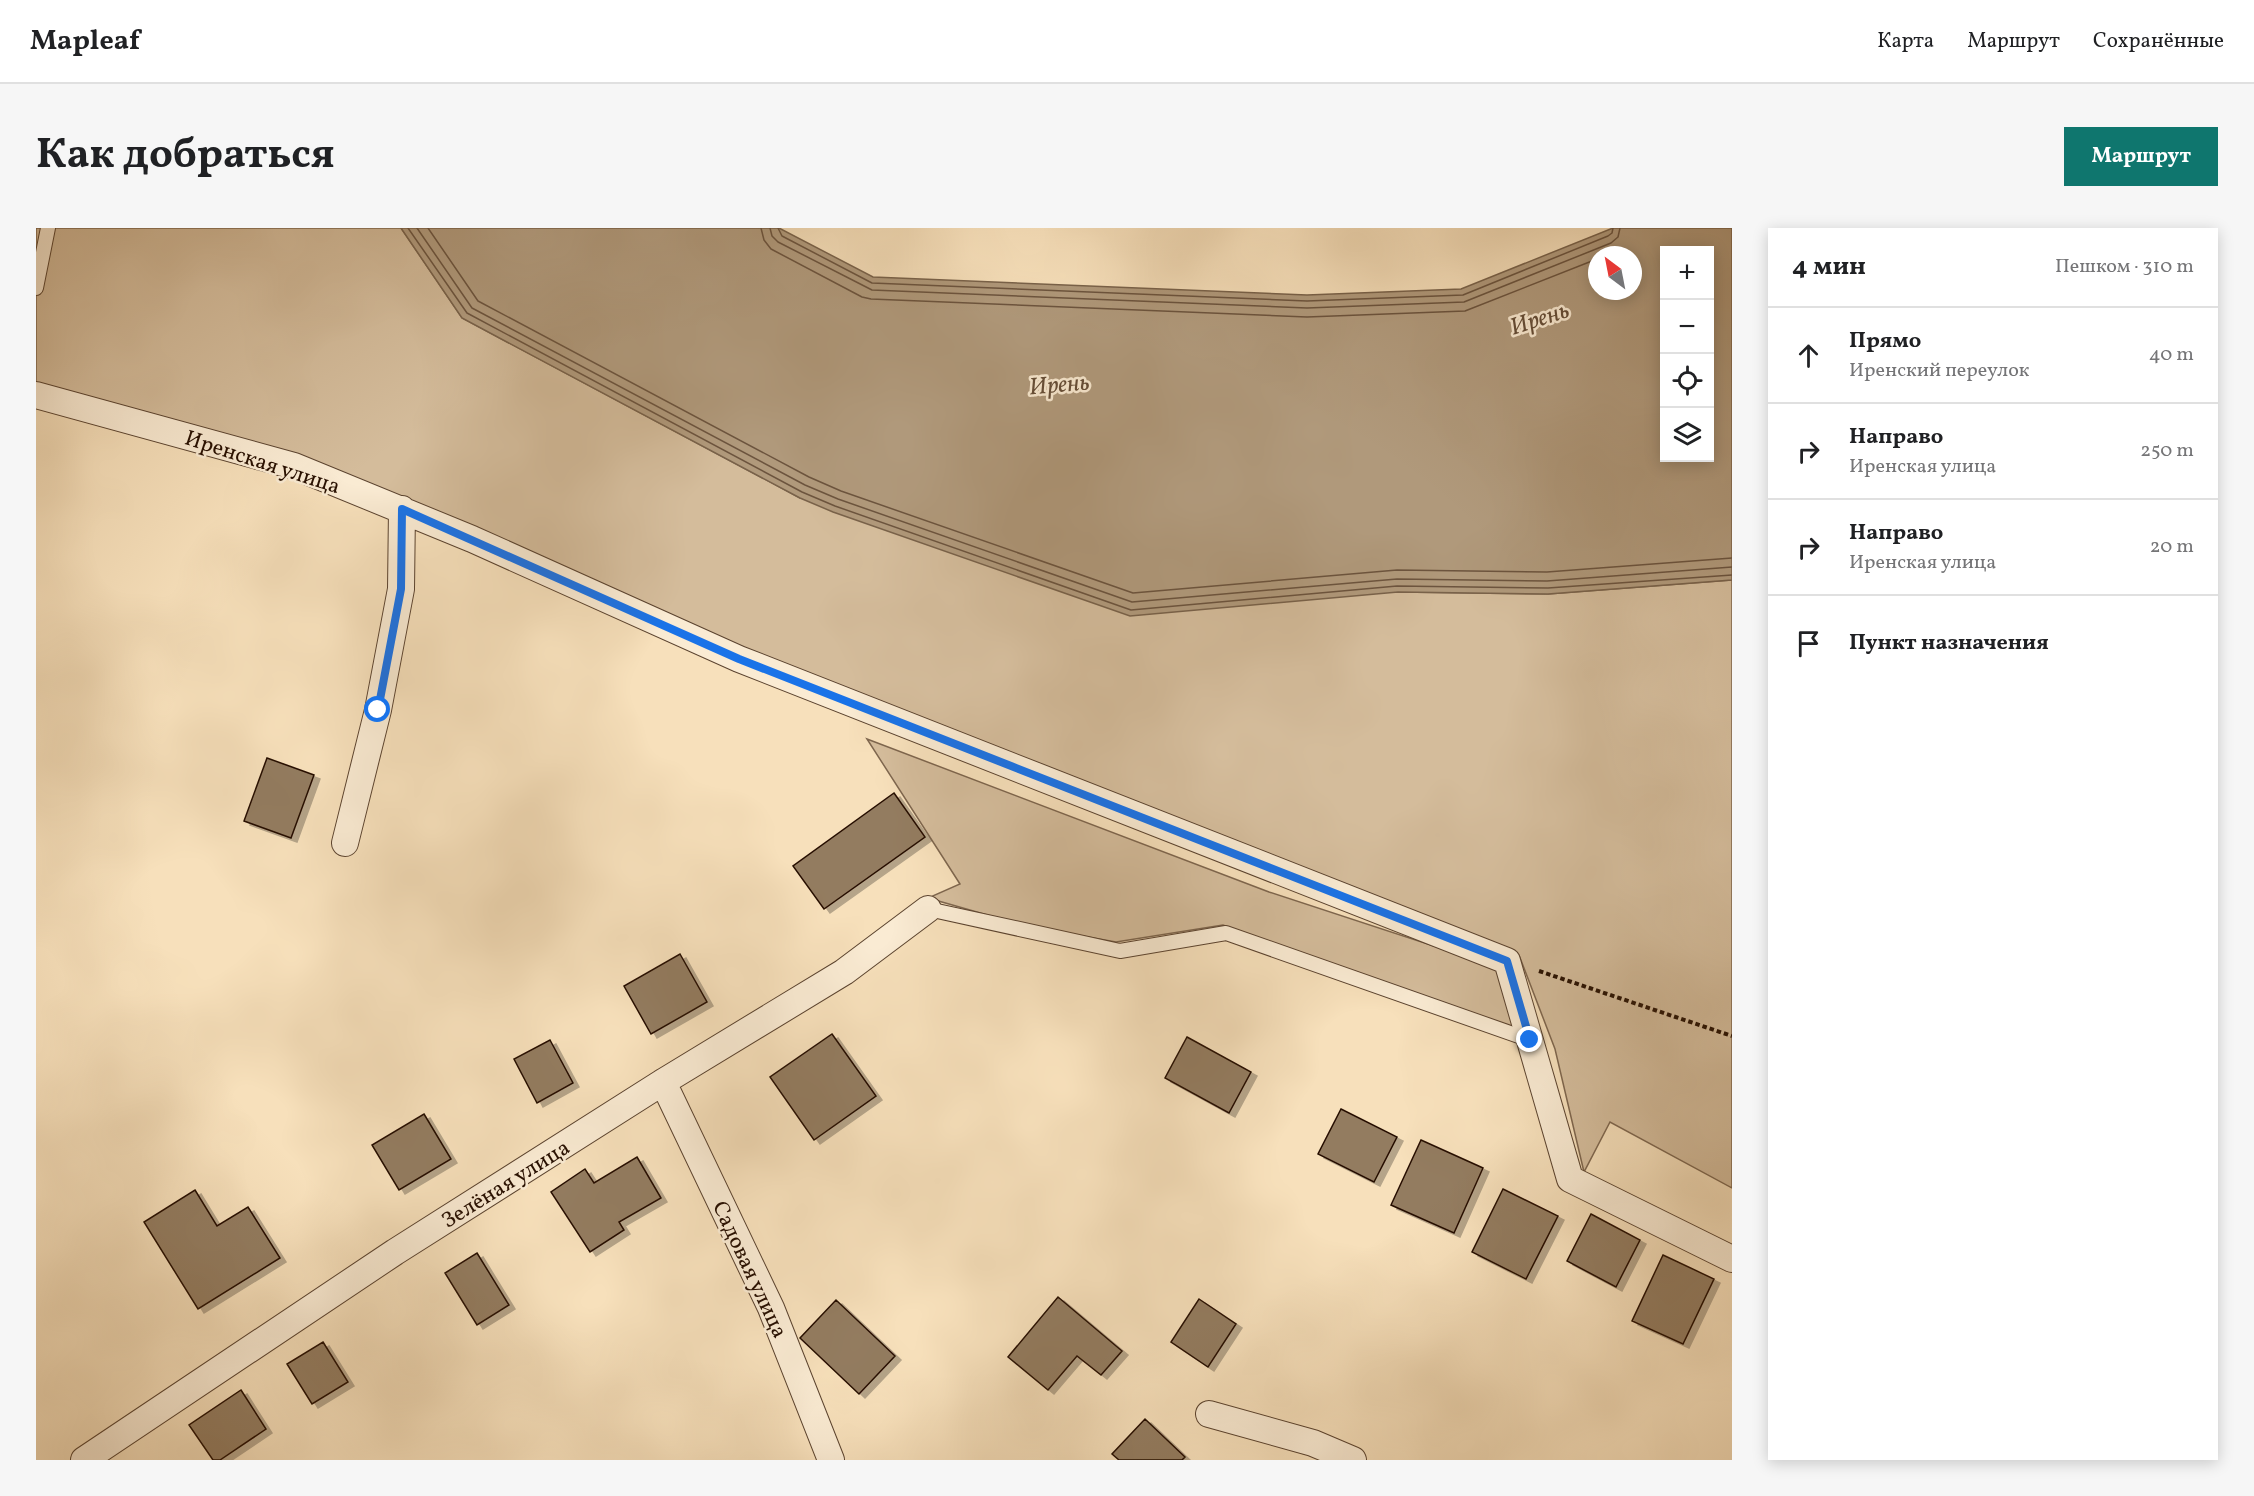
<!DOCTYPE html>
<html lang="ru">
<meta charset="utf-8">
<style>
:root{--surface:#fff;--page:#f6f6f6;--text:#202124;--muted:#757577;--line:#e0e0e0;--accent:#0f766e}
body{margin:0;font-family:Vollkorn,serif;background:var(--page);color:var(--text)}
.controls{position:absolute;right:18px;top:18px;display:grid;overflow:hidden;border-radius:0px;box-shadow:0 3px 15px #0003}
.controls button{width:54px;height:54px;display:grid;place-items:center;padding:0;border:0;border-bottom:2px solid var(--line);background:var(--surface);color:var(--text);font:30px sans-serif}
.compass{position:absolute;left:1552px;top:18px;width:54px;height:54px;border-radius:50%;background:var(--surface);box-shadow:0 3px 15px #0003;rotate:328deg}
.stop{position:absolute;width:18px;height:18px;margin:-14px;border:4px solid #1a73e8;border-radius:50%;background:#fff}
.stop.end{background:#1a73e8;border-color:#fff;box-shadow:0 2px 6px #0008}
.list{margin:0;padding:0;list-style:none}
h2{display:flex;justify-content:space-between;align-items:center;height:78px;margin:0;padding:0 24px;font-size:26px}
h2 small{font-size:20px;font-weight:400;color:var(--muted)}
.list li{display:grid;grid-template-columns:39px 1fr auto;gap:18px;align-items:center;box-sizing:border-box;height:96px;padding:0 24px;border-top:2px solid var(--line)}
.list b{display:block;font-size:22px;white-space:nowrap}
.list p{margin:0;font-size:20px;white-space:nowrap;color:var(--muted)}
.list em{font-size:20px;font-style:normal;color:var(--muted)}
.icon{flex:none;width:33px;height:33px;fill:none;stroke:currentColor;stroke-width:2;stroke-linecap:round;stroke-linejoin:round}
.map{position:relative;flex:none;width:1696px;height:1232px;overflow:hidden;border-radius:0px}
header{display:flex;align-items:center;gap:36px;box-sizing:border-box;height:84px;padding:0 30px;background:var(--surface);border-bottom:2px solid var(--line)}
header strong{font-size:28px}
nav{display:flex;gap:33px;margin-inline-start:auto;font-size:21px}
.intro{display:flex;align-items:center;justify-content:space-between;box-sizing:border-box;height:144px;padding:0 36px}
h1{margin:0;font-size:42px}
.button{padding:15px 27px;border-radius:0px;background:var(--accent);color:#fff;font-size:21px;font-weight:700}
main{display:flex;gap:36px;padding:0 36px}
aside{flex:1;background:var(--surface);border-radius:0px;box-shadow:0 3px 15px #0003}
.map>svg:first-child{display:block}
</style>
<header>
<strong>Mapleaf</strong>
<nav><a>Карта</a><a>Маршрут</a><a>Сохранённые</a></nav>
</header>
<div class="intro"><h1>Как добраться</h1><a class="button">Маршрут</a></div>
<main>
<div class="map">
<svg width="1696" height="1232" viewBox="0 0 1696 1232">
<defs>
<filter id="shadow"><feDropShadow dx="6" dy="4" stdDeviation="0" flood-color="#0004"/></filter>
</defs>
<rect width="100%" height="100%" fill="#f7e0bb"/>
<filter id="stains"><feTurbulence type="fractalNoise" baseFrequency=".00333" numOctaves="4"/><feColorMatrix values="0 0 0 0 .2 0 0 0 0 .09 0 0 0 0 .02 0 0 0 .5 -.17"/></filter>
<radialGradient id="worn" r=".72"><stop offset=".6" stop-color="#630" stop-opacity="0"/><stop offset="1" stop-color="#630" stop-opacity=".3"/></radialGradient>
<path fill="#d4bc9b" stroke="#7e664e" stroke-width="1.5" d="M 0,0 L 365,0 L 426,90 L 764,270 L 1362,364 L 1512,366 L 1696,352 L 1696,960 L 1574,894 L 1548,944 L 1519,821 L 1483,727 L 1279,658 L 436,311 L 0,159 Z
M 831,511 L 1233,664 L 1465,740 L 1486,805 L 1187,697 L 1080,714 L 990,698 L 892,670 L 924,656 Z"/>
<path fill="#b0997b" stroke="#79624a" stroke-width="1.5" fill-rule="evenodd" d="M 365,0 L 743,0 L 837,49 L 1271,67 L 1425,61 L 1577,0 L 1696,0 L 1696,352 L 1512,366 L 1362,364 L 1094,388 L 797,284 L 764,270 L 426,90 ZM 1628,22 L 1674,22 L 1674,230 L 1628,230 ZM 1561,27 L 1597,27 L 1597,63 L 1561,63 Z"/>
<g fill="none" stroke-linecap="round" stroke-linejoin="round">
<path stroke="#6c543e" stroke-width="1.5" d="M 372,0 L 431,85 L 766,264 L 799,278 L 1095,382 L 1361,358 L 1512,360 L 1696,347
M 381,0 L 436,80 L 769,257 L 802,271 L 1096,374 L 1361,351 L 1511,353 L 1696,339
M 392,0 L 442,73 L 773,249 L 805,263 L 1097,365 L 1361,342 L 1511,344 L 1696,330
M 725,0 L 728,12 L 735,21 L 826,69 L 835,71 L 1271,89 L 1429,83 L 1561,31
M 734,0 L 736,8 L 742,14 L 836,62 L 1271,80 L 1428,74 L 1575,15 L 1582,9 L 1584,0
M 742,0 L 746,8 L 836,55 L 1271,73 L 1427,67 L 1572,8 L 1576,5 L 1577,0"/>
</g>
<path fill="#937c61" stroke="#270f00" stroke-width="1.5" filter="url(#shadow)" d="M 231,530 L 278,547 L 255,610 L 208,593 Z
M 858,565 L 889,609 L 788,681 L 757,638 Z
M 644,726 L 671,774 L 615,806 L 588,758 Z
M 796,806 L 840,868 L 778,912 L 734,849 Z
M 1151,809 L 1215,844 L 1193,885 L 1129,850 Z
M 514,812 L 537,855 L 501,875 L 478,831 Z
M 1305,881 L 1361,909 L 1338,954 L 1282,926 Z
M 388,886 L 415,931 L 363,962 L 336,917 Z
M 1385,912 L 1447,940 L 1418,1005 L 1355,977 Z
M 601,929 L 625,970 L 583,994 L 588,1002 L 554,1024 L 515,964 L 549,941 L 558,955 Z
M 1467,961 L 1522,988 L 1490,1051 L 1436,1024 Z
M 159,962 L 181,998 L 212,979 L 244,1030 L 162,1081 L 108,994 Z
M 1555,986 L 1604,1012 L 1580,1059 L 1531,1033 Z
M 441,1025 L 473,1077 L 441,1097 L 409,1045 Z
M 1627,1027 L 1678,1051 L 1647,1116 L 1596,1093 Z
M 1022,1069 L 1086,1123 L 1065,1147 L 1041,1128 L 1012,1162 L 972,1129 Z
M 1163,1071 L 1200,1096 L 1172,1139 L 1135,1114 Z
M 800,1072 L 859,1128 L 823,1166 L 764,1110 Z
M 287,1114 L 312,1154 L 276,1176 L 251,1136 Z
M 205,1162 L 230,1201 L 184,1232 L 177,1232 L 153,1197 Z
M 1109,1191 L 1149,1229 L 1146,1232 L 1083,1232 L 1076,1226 Z"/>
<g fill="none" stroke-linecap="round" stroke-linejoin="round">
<g stroke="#5b432f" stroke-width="16">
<path id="lane" d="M 0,60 L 12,0
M 892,681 L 1084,723 L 1190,705 L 1494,812"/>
</g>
<g stroke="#5b432f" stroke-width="28">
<path id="street" d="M 0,167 L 258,238 L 436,311 L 703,431 L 1471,733 L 1534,951 L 1696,1031
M 309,615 L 342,482 L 365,361 L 366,281
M 627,854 L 735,1080 L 795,1232
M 1173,1186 L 1277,1215 L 1317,1232
M 48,1232 L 359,1024 L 627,854 L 808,744 L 892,681"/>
</g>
<path stroke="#270f00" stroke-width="4" stroke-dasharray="4.5 3" stroke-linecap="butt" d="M 1503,743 L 1696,808"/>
<use href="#lane" stroke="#faebd3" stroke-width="14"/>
<use href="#street" stroke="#faebd3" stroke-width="26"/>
</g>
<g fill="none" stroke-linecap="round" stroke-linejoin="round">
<path stroke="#1a73e8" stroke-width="8" d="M 342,482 L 365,361 L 366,281 L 703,431 L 1471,733 L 1494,812"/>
</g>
<g text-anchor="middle" stroke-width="5" stroke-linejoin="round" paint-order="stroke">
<g font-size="22" fill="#270f00" stroke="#faebd3">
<text transform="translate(227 233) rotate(18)" y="8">Иренская улица</text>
<text transform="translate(469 955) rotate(-32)" y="8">Зелёная улица</text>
<text transform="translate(715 1041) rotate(65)" y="8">Садовая улица</text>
</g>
<g font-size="24" font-style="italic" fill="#654d37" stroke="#faebd3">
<text transform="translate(1503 90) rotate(-18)" y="8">Ирень</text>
<text transform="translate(1023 156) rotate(-5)" y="8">Ирень</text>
</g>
</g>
<rect width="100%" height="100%" filter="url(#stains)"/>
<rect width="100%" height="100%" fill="url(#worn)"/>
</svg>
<div class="controls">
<button>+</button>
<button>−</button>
<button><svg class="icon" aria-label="locate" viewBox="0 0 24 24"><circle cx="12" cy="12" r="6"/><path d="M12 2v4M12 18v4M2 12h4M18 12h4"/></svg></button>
<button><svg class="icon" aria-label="layers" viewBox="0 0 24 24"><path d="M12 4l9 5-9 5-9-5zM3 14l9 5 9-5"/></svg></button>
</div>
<svg class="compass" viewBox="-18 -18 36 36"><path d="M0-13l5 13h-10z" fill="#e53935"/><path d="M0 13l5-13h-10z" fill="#757577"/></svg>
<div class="stop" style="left:342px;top:482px"></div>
<div class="stop end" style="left:1494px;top:812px"></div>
</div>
<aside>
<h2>4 мин<small>Пешком · 310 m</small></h2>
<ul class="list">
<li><svg class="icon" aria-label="ahead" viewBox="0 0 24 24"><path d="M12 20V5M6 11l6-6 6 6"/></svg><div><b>Прямо</b><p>Иренский переулок</p></div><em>40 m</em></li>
<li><svg class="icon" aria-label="right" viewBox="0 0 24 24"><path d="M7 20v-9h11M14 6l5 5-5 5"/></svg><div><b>Направо</b><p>Иренская улица</p></div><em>250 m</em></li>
<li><svg class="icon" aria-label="right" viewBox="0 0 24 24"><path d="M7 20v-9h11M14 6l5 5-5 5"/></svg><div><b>Направо</b><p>Иренская улица</p></div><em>20 m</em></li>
<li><svg class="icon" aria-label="arrive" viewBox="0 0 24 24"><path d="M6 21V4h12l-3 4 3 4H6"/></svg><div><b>Пункт назначения</b></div></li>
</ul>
</aside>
</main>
